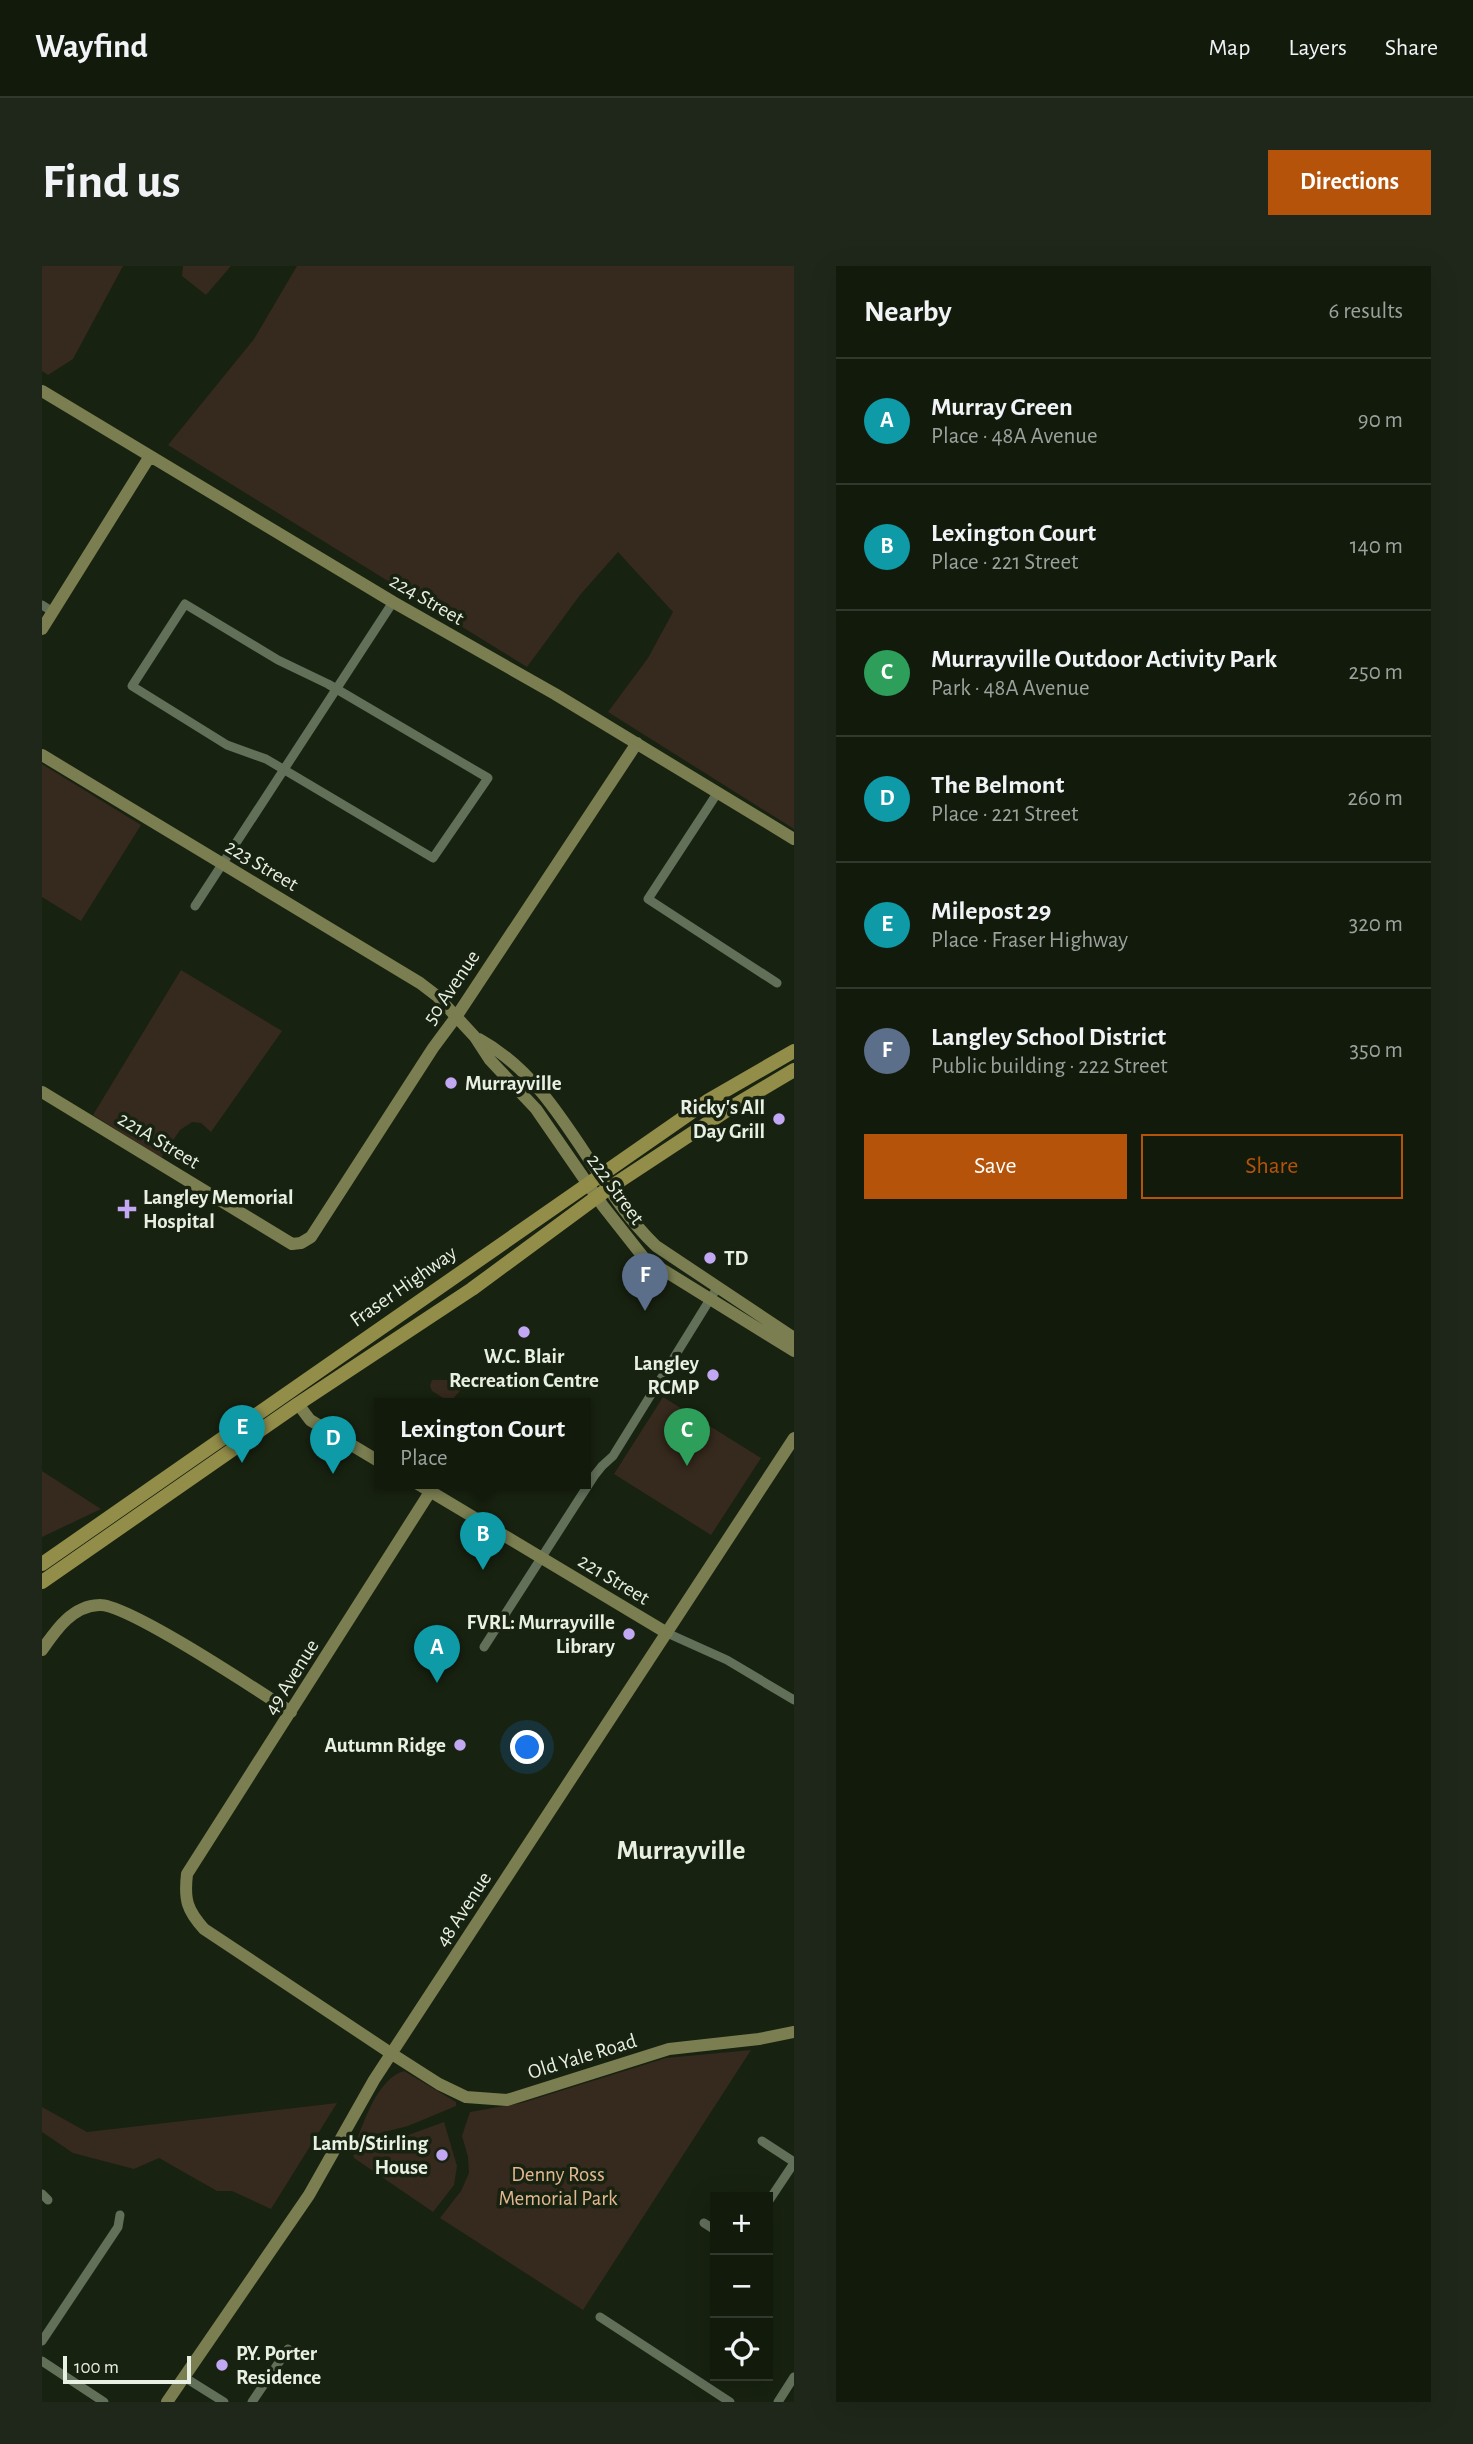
<!DOCTYPE html>
<meta charset="utf-8">
<style>
:root{--surface:#121a0c;--page:#1f271a;--text:#f1f3f6;--muted:#9ca19d;--line:#31382d;--accent:#b45309}
body{margin:0;font-family:"Alegreya Sans",sans-serif;background:var(--page);color:var(--text)}
.controls{position:absolute;right:21px;bottom:21px;display:grid;overflow:hidden;border-radius:0px;box-shadow:0 7px 28px #0002}
.controls button{width:63px;height:63px;display:grid;place-items:center;padding:0;border:0;border-bottom:2px solid var(--line);background:var(--surface);color:var(--text);font:35px sans-serif}
.scale{position:absolute;left:21px;bottom:18px;width:128px;box-sizing:border-box;padding-left:7px;border:4px solid #e8efe3;border-top:0;font-size:19px;line-height:24px;white-space:nowrap;color:#e8efe3;-webkit-text-stroke:5px #182210;paint-order:stroke}
.you{position:absolute;left:486px;top:1482px;width:24px;height:24px;margin:-18px;border:5px solid #fff;border-radius:50%;background:#1a73e8;box-shadow:0 0 0 10px #1a73e833}
.badge{display:grid;place-items:center;width:46px;height:46px;border-radius:50%;background:var(--accent);color:#fff;font-size:23px;font-weight:700}
.pin{position:absolute;translate:-50% -58px;filter:drop-shadow(0 2px 4px #0008)}
.pin::after{content:'';position:absolute;top:37px;width:24px;height:21px;background:inherit;clip-path:polygon(0 0,100% 0,50% 100%)}
.popup{position:absolute;left:332px;top:1132px;width:217px;height:91px;box-sizing:border-box;display:grid;place-content:center;border-radius:0px;background:var(--surface);filter:drop-shadow(0 2px 5px #0005);font-size:23px;white-space:nowrap;color:var(--muted)}
.popup b{font-size:26px;color:var(--text)}
.popup::after{content:'';position:absolute;left:50%;top:100%;margin-left:-14px;border:14px solid transparent;border-top-color:var(--surface)}
.list{margin:0;padding:0;list-style:none}
h2{display:flex;justify-content:space-between;align-items:center;height:91px;margin:0;padding:0 28px;font-size:30px}
h2 small{font-size:23px;font-weight:400;color:var(--muted)}
.list li{display:grid;grid-template-columns:46px 1fr auto;gap:21px;align-items:center;box-sizing:border-box;height:126px;padding:0 28px;border-top:2px solid var(--line)}
.list b{display:block;font-size:26px;white-space:nowrap}
.list p{margin:0;font-size:23px;white-space:nowrap;color:var(--muted)}
.list em{font-size:23px;font-style:normal;color:var(--muted)}
.actions{display:flex;gap:14px;padding:21px 28px}
.actions a{flex:1;padding:16px 0;border:2px solid var(--accent);border-radius:0px;text-align:center;font-size:24px;color:var(--accent)}
.actions .main{background:var(--accent);color:#fff}
.icon{flex:none;width:38px;height:38px;fill:none;stroke:currentColor;stroke-width:2;stroke-linecap:round;stroke-linejoin:round}
.map{position:relative;flex:none;width:752px;height:2136px;overflow:hidden;border-radius:0px}
header{display:flex;align-items:center;gap:42px;box-sizing:border-box;height:98px;padding:0 35px;background:var(--surface);border-bottom:2px solid var(--line)}
header strong{font-size:33px}
nav{display:flex;gap:38px;margin-inline-start:auto;font-size:24px}
.intro{display:flex;align-items:center;justify-content:space-between;box-sizing:border-box;height:168px;padding:0 42px}
h1{margin:0;font-size:49px}
.button{padding:18px 32px;border-radius:0px;background:var(--accent);color:#fff;font-size:24px;font-weight:700}
main{display:flex;gap:42px;padding:0 42px}
aside{flex:1;background:var(--surface);border-radius:0px;box-shadow:0 7px 28px #0002}
.map>svg:first-child{display:block}
</style>
<header>
<strong>Wayfind</strong>
<nav><a>Map</a><a>Layers</a><a>Share</a></nav>
</header>
<div class="intro"><h1>Find us</h1><a class="button">Directions</a></div>
<main>
<div class="map">
<svg width="752" height="2136" viewBox="0 0 752 2136">
<rect width="100%" height="100%" fill="#182210"/>
<path fill="#36291d" d="M 0,0 L 81,0 L 31,93 L 6,109 L 0,105 Z
M 141,0 L 189,0 L 164,29 L 140,10 Z
M 255,0 L 752,0 L 752,563 L 566,446 L 606,392 L 631,346 L 576,286 L 538,329 L 485,401 L 126,179 L 212,73 Z
M 0,498 L 99,559 L 39,655 L 0,631 Z
M 139,704 L 240,765 L 169,866 L 159,857 L 150,856 L 138,864 L 119,892 L 51,849 Z
M 390,1114 L 413,1114 L 417,1118 L 424,1118 L 409,1135 L 406,1135 L 390,1125 L 388,1120 Z
M 621,1131 L 719,1192 L 669,1269 L 572,1208 Z
M 0,1205 L 59,1243 L 0,1271 Z
M 709,1784 L 541,2044 L 398,1952 L 419,1925 L 427,1907 L 426,1891 L 420,1870 L 428,1846 L 480,1837 L 624,1792 Z
M 362,1805 L 414,1836 L 414,1840 L 366,1860 L 315,1873 C 324,1851 336,1813 362,1805 Z
M 295,1837 L 229,1943 L 190,1925 L 175,1925 L 117,1892 L 92,1903 L 31,1887 L 0,1866 L 0,1841 L 45,1866 Z
M 402,1856 L 415,1900 L 412,1919 L 391,1946 L 312,1892 L 311,1889 Z"/>
<g fill="none" stroke-linecap="round" stroke-linejoin="round">
<path stroke="#626f59" stroke-width="9" d="M 143,338 L 236,394 L 286,418 L 446,512 L 391,592 L 224,493 L 185,479 L 90,420 Z
M 0,339 L 11,346
M 676,526 L 606,633 L 735,717
M 153,640 L 351,336
M 625,1367 L 685,1394 L 752,1434
M 442,1381 L 552,1210 L 560,1200 L 571,1190 L 675,1022
M 720,1875 L 752,1896
M 0,1928 L 6,1934
M 726,1936 L 752,1897
M 662,1957 L 673,1964
M 558,2051 L 688,2136
M 0,2075 L 76,1961 L 78,1949
M 0,2095 L 62,2136
M 142,2111 L 182,2136
M 210,2136 L 246,2083
M 736,2136 L 752,2111"/>
<path stroke="#7a7e51" stroke-width="12" d="M 0,125 L 351,336 L 513,428 L 752,573
M 0,363 L 108,190
M 0,489 L 378,717 L 395,730 L 433,771 L 448,794 L 494,843 L 561,940 L 602,992 L 752,1085
M 437,773 C 519,818 548,917 614,980 L 752,1072
M 0,826 L 250,978 L 259,977 L 269,971 L 391,782 L 414,751 L 595,477
M 256,1138 L 268,1154 L 338,1196
M 376,1218 L 625,1367
M 388,1226 L 145,1608 C 142,1634 145,1644 162,1663 L 350,1788 L 397,1818 L 424,1831 L 465,1834 L 627,1783 L 717,1773 L 752,1766
M 0,1384 C 14,1364 30,1340 57,1339 C 85,1337 218,1426 249,1446
M 125,2136 L 267,1929 L 332,1814 L 752,1172"/>
<path stroke="#928d49" stroke-width="14" d="M 0,1298 L 667,834 L 752,785
M 0,1316 L 256,1138 L 430,1023 L 567,922 L 690,841 L 752,804"/>
</g>
<g fill="#c2a8f3" stroke="#182210" stroke-width="2.5">
<circle cx="409" cy="817" r="7"/>
<circle cx="737" cy="853" r="7"/>
<path d="M81.5 932.5h7v7h7v7h-7v7h-7v-7h-7v-7h7z"/>
<circle cx="668" cy="992" r="7"/>
<circle cx="482" cy="1066" r="7"/>
<circle cx="671" cy="1109" r="7"/>
<circle cx="587" cy="1368" r="7"/>
<circle cx="418" cy="1479" r="7"/>
<circle cx="400" cy="1889" r="7"/>
<circle cx="180" cy="2099" r="7"/>
</g>
<g text-anchor="middle" stroke-width="7" stroke-linejoin="round" paint-order="stroke">
<g font-size="21" fill="#e8efe3" stroke="#182210">
<text transform="translate(385 333) rotate(30)" y="7">224 Street</text>
<text transform="translate(220 599) rotate(31)" y="7">223 Street</text>
<text transform="translate(409 721) rotate(-56)" y="7">50 Avenue</text>
<text transform="translate(117 874) rotate(31)" y="7">221A Street</text>
<text transform="translate(574 923) rotate(54)" y="7">222 Street</text>
<text transform="translate(361 1020) rotate(-35)" y="7">Fraser Highway</text>
<text transform="translate(572 1313) rotate(31)" y="7">221 Street</text>
<text transform="translate(249 1411) rotate(-58)" y="7">49 Avenue</text>
<text transform="translate(421 1643) rotate(-57)" y="7">48 Avenue</text>
<text transform="translate(540 1790) rotate(-17)" y="7">Old Yale Road</text>
</g>
<g font-size="21" font-weight="bold" fill="#e8efe3" stroke="#182210" text-anchor="end">
<text x="423" y="824" text-anchor="start">Murrayville</text>
<text x="723" y="848">Ricky's All<tspan x="723" dy="24">Day Grill</tspan></text>
<text x="101" y="938" text-anchor="start">Langley Memorial<tspan x="101" dy="24">Hospital</tspan></text>
<text x="682" y="999" text-anchor="start">TD</text>
<text x="482" y="1097" text-anchor="middle">W.C. Blair<tspan x="482" dy="24">Recreation Centre</tspan></text>
<text x="657" y="1104">Langley<tspan x="657" dy="24">RCMP</tspan></text>
<text x="573" y="1363">FVRL: Murrayville<tspan x="573" dy="24">Library</tspan></text>
<text x="404" y="1486">Autumn Ridge</text>
<text x="386" y="1884">Lamb/Stirling<tspan x="386" dy="24">House</tspan></text>
<text x="194" y="2094" text-anchor="start">P.Y. Porter<tspan x="194" dy="24">Residence</tspan></text>
</g>
<g font-size="21" fill="#e2b890" stroke="#182210">
<text x="516" y="1915">Denny Ross<tspan x="516" dy="24">Memorial Park</tspan></text>
</g>
<g font-size="28" font-weight="bold" fill="#e8efe3" stroke="#182210">
<text x="639" y="1593">Murrayville</text>
</g>
</g>
</svg>
<div class="controls">
<button>+</button>
<button>−</button>
<button><svg class="icon" aria-label="locate" viewBox="0 0 24 24"><circle cx="12" cy="12" r="6"/><path d="M12 2v4M12 18v4M2 12h4M18 12h4"/></svg></button>
</div>
<div class="scale">100 m</div>
<div class="you"></div>
<div class="pin badge" style="left:395px;top:1417px;background:#0f9aa8">A</div>
<div class="pin badge" style="left:441px;top:1304px;background:#0f9aa8">B</div>
<div class="popup"><b>Lexington Court</b>Place</div>
<div class="pin badge" style="left:645px;top:1200px;background:#2e9e5b">C</div>
<div class="pin badge" style="left:291px;top:1208px;background:#0f9aa8">D</div>
<div class="pin badge" style="left:200px;top:1197px;background:#0f9aa8">E</div>
<div class="pin badge" style="left:603px;top:1045px;background:#5c6f8a">F</div>
</div>
<aside>
<h2>Nearby<small>6 results</small></h2>
<ul class="list">
<li><span class="badge" style="background:#0f9aa8">A</span><div><b>Murray Green</b><p>Place · 48A Avenue</p></div><em>90 m</em></li>
<li><span class="badge" style="background:#0f9aa8">B</span><div><b>Lexington Court</b><p>Place · 221 Street</p></div><em>140 m</em></li>
<li><span class="badge" style="background:#2e9e5b">C</span><div><b>Murrayville Outdoor Activity Park</b><p>Park · 48A Avenue</p></div><em>250 m</em></li>
<li><span class="badge" style="background:#0f9aa8">D</span><div><b>The Belmont</b><p>Place · 221 Street</p></div><em>260 m</em></li>
<li><span class="badge" style="background:#0f9aa8">E</span><div><b>Milepost 29</b><p>Place · Fraser Highway</p></div><em>320 m</em></li>
<li><span class="badge" style="background:#5c6f8a">F</span><div><b>Langley School District</b><p>Public building · 222 Street</p></div><em>350 m</em></li>
</ul>
<div class="actions"><a class="main">Save</a><a>Share</a></div>
</aside>
</main>
